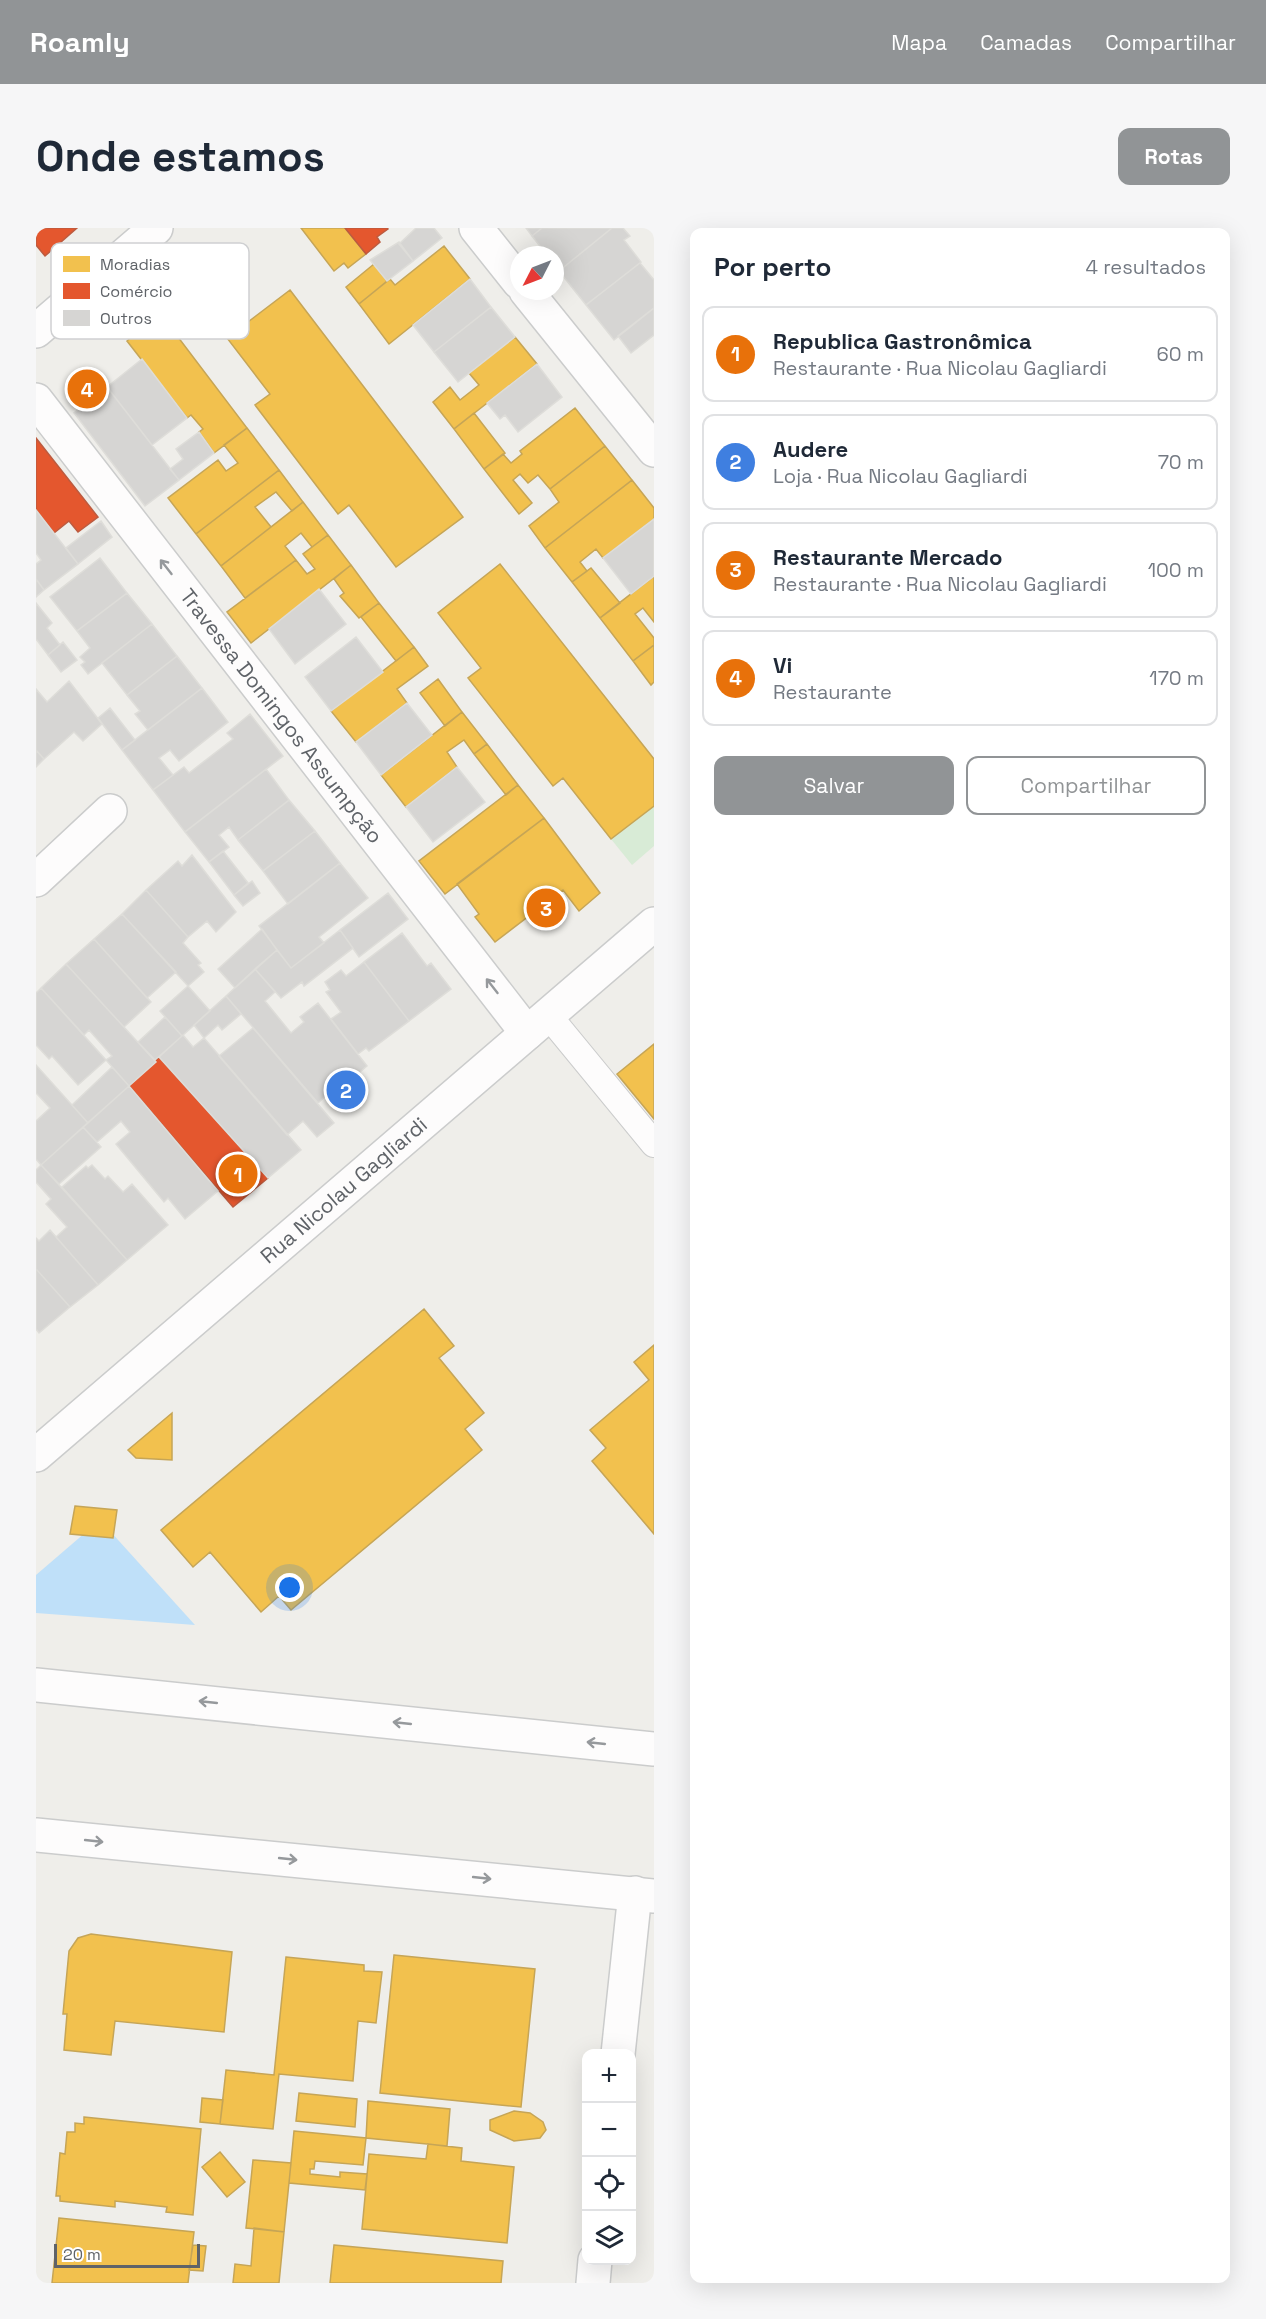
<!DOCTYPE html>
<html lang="pt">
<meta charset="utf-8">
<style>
:root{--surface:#fff;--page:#f6f6f7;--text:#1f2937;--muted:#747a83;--line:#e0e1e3;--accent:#919496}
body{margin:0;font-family:"Space Grotesk",sans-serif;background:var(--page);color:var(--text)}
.controls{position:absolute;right:18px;bottom:18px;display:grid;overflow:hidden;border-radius:12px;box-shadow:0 6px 24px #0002}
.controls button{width:54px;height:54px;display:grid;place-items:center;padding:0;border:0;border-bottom:2px solid var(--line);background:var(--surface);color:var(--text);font:30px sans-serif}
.compass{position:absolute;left:474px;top:18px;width:54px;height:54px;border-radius:50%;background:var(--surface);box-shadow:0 6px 24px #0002;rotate:228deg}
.scale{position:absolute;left:18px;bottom:15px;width:146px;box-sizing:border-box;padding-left:6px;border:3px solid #5f6368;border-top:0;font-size:16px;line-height:21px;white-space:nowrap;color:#5f6368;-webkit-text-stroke:4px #fff;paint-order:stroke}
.you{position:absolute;left:254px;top:1360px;width:21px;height:21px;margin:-15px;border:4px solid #fff;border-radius:50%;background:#1a73e8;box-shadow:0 0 0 9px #1a73e833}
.badge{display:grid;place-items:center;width:39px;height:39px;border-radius:50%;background:var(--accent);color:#fff;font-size:20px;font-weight:700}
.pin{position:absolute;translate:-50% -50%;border:3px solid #fff;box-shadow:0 2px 6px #0006}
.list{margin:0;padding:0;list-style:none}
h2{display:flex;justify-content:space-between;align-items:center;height:78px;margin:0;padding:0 24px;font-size:26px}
h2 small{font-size:20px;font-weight:400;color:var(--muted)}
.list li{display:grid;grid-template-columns:39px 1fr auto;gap:18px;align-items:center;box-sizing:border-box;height:96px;margin:0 12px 12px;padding:0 12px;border:2px solid var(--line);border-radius:12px}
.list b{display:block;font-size:22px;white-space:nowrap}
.list p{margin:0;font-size:20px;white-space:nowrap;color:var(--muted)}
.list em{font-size:20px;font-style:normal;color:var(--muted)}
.actions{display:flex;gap:12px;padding:18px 24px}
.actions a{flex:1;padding:14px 0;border:2px solid var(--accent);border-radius:12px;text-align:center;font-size:21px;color:var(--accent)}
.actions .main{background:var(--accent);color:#fff}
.icon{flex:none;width:33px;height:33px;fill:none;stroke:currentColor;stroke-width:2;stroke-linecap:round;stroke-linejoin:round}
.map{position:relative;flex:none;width:618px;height:2055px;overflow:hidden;border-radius:12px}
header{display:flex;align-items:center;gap:36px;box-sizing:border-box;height:84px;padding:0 30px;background:var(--accent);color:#fff}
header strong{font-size:28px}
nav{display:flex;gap:33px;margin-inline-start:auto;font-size:21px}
.intro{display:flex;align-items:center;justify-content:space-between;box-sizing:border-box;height:144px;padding:0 36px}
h1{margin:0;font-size:42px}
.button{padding:15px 27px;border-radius:12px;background:var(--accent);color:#fff;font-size:21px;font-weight:700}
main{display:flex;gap:36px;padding:0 36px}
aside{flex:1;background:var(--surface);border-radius:12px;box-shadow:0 6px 24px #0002}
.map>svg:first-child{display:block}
</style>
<header>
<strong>Roamly</strong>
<nav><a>Mapa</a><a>Camadas</a><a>Compartilhar</a></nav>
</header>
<div class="intro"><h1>Onde estamos</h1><a class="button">Rotas</a></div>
<main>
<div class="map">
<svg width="618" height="2055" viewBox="0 0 618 2055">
<rect width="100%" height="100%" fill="#efeeea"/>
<path fill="#d8ebd6" d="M 618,578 L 618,618 L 596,637 L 575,611 Z"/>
<path fill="#bfe0f9" d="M 64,1292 L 159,1397 L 0,1385 L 0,1347 Z"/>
<path fill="#f2c14e" stroke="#c6a556" stroke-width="1.5" d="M 265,0 L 309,0 L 330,26 L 312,40 L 308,35 L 298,43 Z
M 408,18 L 434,51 L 353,116 L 323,76 L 354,51 L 359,57 Z
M 338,36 L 351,53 L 323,76 L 310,59 Z
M 254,62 L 427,289 L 360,339 L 313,277 L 302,286 L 219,177 L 234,166 L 191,110 Z
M 123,84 L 211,200 L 178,225 L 163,204 L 167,201 L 155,187 L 151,190 L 91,113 Z
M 479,109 L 501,136 L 418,201 L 397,174 L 414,159 L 424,172 L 443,157 L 433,145 Z
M 539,180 L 569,218 L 514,261 L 502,247 L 492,255 L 484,246 L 477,252 L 496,275 L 483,286 L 448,241 L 467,226 L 475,235 L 486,226 L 484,223 Z
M 438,185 L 469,225 L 448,241 L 418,201 Z
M 211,200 L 243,242 L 160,306 L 132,270 L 182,232 L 190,243 L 202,235 L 188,217 Z
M 569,218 L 596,252 L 509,320 L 493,298 L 523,274 L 514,261 Z
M 243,242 L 267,274 L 256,283 L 240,264 L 219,279 L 235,299 L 185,338 L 160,306 Z
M 596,252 L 618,280 L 618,291 L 567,330 L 560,321 L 544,334 L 551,343 L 536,354 L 509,320 Z
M 267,274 L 292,307 L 276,319 L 265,305 L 249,318 L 260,332 L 209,370 L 185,338 Z
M 292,307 L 315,337 L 215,415 L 191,384 L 260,332 L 271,346 L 279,341 L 267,326 Z
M 464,336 L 618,531 L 618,578 L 575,611 L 527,550 L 517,558 L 432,450 L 445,440 L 402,385 Z
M 315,337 L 343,375 L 323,390 L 304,368 L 308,365 L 298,351 Z
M 555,340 L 584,375 L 564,390 L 536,354 Z
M 618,348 L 618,394 L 607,380 L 599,386 L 618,410 L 618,417 L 597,433 L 564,390 Z
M 343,375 L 378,419 L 360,433 L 325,389 Z
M 618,417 L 618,454 L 615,457 L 597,433 Z
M 378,419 L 392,438 L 361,461 L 371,475 L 320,514 L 295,483 Z
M 402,451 L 426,484 L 409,498 L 384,465 Z
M 426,484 L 451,516 L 438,526 L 428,512 L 411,524 L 421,539 L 370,579 L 345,547 Z
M 451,516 L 482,557 L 470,567 L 438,526 Z
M 482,557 L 508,590 L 409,666 L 383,633 Z
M 508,590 L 564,665 L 543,683 L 527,662 L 459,714 L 439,689 L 443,686 L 421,656 Z
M 618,816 L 618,891 L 581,846 Z
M 388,1081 L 418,1118 L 403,1130 L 448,1185 L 429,1201 L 446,1222 L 255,1382 L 243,1368 L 225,1384 L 174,1324 L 157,1339 L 125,1302 Z
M 618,1117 L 618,1306 L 556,1233 L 570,1220 L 554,1202 L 613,1152 L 598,1134 Z
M 136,1185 L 136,1232 L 100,1230 L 92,1222 Z
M 39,1278 L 81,1282 L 77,1310 L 34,1306 Z
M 55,1706 L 196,1724 L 188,1804 L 79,1793 L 75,1827 L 28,1822 L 31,1786 L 27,1786 L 33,1723 L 42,1710 Z
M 358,1727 L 499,1741 L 485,1879 L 344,1865 Z
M 250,1729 L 328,1737 L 328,1743 L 346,1744 L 340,1795 L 322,1793 L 317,1853 L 243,1846 L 237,1901 L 184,1896 L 190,1842 L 238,1847 Z
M 263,1865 L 321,1871 L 319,1899 L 260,1893 Z
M 166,1870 L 187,1872 L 184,1896 L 164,1894 Z
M 332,1873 L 414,1881 L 411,1918 L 330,1910 Z
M 478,1883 L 494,1885 L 507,1894 L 510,1902 L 504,1910 L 478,1913 L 454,1902 L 454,1892 Z
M 48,1889 L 165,1901 L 157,1987 L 130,1984 L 131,1979 L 79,1973 L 79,1979 L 24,1973 L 24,1968 L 20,1968 L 24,1925 L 29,1926 L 31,1904 L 39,1904 L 39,1895 L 48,1896 Z
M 258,1903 L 330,1910 L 327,1937 L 279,1933 L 278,1941 L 274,1941 L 274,1946 L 304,1949 L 304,1944 L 331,1946 L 329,1962 L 253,1955 Z
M 392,1916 L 426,1920 L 425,1933 L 478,1939 L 471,2015 L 326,2001 L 333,1926 L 390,1931 Z
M 184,1924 L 209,1954 L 191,1969 L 166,1939 Z
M 217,1932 L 255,1935 L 248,2004 L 210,2000 Z
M 23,1990 L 158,2004 L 152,2055 L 16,2055 Z
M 218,2000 L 248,2004 L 243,2055 L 197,2055 L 199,2036 L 215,2038 Z
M 157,2017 L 170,2018 L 167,2043 L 153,2042 Z
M 298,2017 L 467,2033 L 465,2055 L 294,2055 Z"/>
<path fill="#e4572e" stroke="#bc5b3f" stroke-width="1.5" d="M 0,0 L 41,0 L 9,28 L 0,17 Z
M 309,0 L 351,0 L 352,1 L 341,9 L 344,14 L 330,26 Z
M 0,210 L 62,289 L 42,304 L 33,293 L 18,305 L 0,282 Z
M 123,829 L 232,950 L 197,979 L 93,858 Z"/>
<path fill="#d6d5d3" stroke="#deddd9" stroke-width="1.5" d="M 398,0 L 406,10 L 377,33 L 363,16 L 380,0 Z
M 490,0 L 506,0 L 496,8 Z
M 506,0 L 576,0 L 523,43 L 519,37 L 519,27 L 511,27 L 496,8 Z
M 576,0 L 587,0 L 594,8 L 588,12 L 605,34 L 550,77 L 523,43 Z
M 363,14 L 377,33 L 351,53 L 334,32 Z
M 604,35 L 618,52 L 618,80 L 578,112 L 550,77 Z
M 434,51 L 455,79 L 398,124 L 377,97 Z
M 455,79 L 479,109 L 422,154 L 398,124 Z
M 618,80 L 618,107 L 595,125 L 582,108 Z
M 106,131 L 151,190 L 116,217 L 71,159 Z
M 501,136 L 526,169 L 482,204 L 469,187 L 464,191 L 451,175 Z
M 71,159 L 143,252 L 109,278 L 38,185 Z
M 163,204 L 178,225 L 143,252 L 134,241 L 147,231 L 140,221 Z
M 0,282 L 42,336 L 8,362 L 0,351 L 0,336 L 5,332 L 0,325 Z
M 618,291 L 618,348 L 595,366 L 567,330 Z
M 65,293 L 76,309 L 42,336 L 30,320 Z
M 64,330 L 91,365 L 41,403 L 14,369 Z
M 0,351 L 8,362 L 0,369 Z
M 283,361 L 310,396 L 259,436 L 233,401 Z
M 91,365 L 116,396 L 52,446 L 45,437 L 49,434 L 44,429 L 54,420 L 41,403 Z
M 0,375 L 16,395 L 11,400 L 24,417 L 12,427 L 0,411 Z
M 116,396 L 141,428 L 91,467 L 66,435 Z
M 320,409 L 347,444 L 295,483 L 269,449 Z
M 27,414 L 41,432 L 25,444 L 12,427 Z
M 141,428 L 166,460 L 112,502 L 99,486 L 104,483 L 91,467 Z
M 33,453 L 66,496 L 47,513 L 38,504 L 8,531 L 0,522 L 0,461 L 11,474 Z
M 166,460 L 192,494 L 143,533 L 134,522 L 123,530 L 137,547 L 117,562 L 86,522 Z
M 371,475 L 396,507 L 345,547 L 320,514 Z
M 74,480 L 99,512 L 86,522 L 62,490 Z
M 214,486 L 247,528 L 149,604 L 117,562 L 148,539 L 153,545 L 197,511 L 191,505 Z
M 0,522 L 8,531 L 0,539 Z
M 421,539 L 449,574 L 397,614 L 370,579 Z
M 230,541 L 253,572 L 202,612 L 193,599 L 183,607 L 193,619 L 173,634 L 149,604 Z
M 253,572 L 279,603 L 227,643 L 202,612 Z
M 279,603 L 304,635 L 252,676 L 227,643 Z
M 187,623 L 212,655 L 198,667 L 173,634 Z
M 156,627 L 200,684 L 180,704 L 171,693 L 152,709 L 110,662 L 142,633 L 146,638 Z
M 304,635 L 332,670 L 283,709 L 288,715 L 255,740 L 223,698 Z
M 216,653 L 224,665 L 207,678 L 198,667 Z
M 110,662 L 152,709 L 147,715 L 165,735 L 162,737 L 168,744 L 152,758 L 86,686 Z
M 352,665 L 372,691 L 323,729 L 304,702 Z
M 86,686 L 140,744 L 111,770 L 58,711 Z
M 226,701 L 241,722 L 199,760 L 182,741 Z
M 304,702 L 317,720 L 268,758 L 266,754 L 245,770 L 219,741 L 241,722 L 255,740 Z
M 366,705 L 391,738 L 395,735 L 415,761 L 373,793 L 328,734 Z
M 58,711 L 115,774 L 88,799 L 30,736 Z
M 328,734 L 373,793 L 333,823 L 330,820 L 322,826 L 295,791 L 305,784 L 290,764 L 294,762 L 289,754 L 305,742 L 310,748 Z
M 30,736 L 120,834 L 93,858 L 70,832 L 76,828 L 53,802 L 48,807 L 5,760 Z
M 219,741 L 239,764 L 229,773 L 255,805 L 268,794 L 264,789 L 282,775 L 331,838 L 297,867 L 294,864 L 282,875 L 190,768 Z
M 152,758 L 174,783 L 146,808 L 124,783 Z
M 5,760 L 70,832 L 42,857 L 16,828 L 13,831 L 0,817 L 0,765 Z
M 190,768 L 205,786 L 186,802 L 182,797 L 168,810 L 158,797 Z
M 129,789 L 146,808 L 119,832 L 102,814 Z
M 217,800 L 298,895 L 281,909 L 267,893 L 251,907 L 183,828 Z
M 147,807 L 157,819 L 168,810 L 265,922 L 232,950 L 123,829 Z
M 0,837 L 52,895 L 5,937 L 0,931 L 0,893 L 14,880 L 0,865 Z
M 76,839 L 93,858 L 52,895 L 36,877 Z
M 93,858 L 182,963 L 149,991 L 132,970 L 128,974 L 80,916 L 94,904 L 85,893 L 61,914 L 47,899 Z
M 47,899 L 65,919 L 23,956 L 5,937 Z
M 5,937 L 91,1032 L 62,1057 L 20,1009 L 31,999 L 10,976 L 15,971 L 0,954 L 0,942 Z
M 56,937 L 69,951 L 72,948 L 87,964 L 96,956 L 132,997 L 91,1032 L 26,959 L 50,938 L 52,940 Z
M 14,1002 L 62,1057 L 34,1079 L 0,1041 L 0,1010 L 3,1013 Z
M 0,1041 L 34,1079 L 3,1105 L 0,1101 Z"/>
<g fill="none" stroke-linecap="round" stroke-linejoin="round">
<g stroke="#cbcccc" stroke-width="28">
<path id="service" d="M 512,787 L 618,916"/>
</g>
<g stroke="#cbcccc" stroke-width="36">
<g id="minor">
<path d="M 440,0 L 483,54"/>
<path d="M 490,63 L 618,222"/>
<path d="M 0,103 L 120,0"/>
<path id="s1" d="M 0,172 L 491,805"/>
<path d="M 0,652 L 74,583"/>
<path id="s2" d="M 0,1227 L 618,696"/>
<path d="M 582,1826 L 599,1665"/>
<path d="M 557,2055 L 559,2032"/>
</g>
</g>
<g stroke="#cbcccc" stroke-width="36">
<path id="tertiary" d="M 0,1457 L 618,1521
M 0,1607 L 618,1668"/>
</g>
<use href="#service" stroke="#fdfcfc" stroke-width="26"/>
<use href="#minor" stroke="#fdfcfc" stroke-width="33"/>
<use href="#tertiary" stroke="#fdfcfc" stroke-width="33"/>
</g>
<defs><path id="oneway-shaft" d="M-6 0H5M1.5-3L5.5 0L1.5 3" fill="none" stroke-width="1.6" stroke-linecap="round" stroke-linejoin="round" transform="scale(1.5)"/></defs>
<g stroke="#96999c">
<use href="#oneway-shaft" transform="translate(130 339) rotate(-128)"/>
<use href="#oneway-shaft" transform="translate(456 758) rotate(-128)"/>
<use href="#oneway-shaft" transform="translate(172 1474) rotate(-174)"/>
<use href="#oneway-shaft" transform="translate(366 1495) rotate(-174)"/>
<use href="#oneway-shaft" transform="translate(560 1515) rotate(-174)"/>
<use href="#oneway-shaft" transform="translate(58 1613) rotate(6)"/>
<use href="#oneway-shaft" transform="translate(252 1631) rotate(6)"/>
<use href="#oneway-shaft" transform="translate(446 1650) rotate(6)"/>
</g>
<g text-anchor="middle" stroke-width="6" stroke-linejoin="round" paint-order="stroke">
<g font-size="21" fill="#5f6368" stroke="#fff">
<text dy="7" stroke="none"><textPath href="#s1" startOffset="400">Travessa Domingos Assumpção</textPath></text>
<text dy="7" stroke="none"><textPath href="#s2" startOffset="406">Rua Nicolau Gagliardi</textPath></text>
</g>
</g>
<rect x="15" y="15" width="198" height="96" rx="9" fill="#fff" stroke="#cfd0d2" stroke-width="1.5"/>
<rect x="27" y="28" width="27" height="16" fill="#f2c14e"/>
<rect x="27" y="55" width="27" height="16" fill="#e4572e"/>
<rect x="27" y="82" width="27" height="16" fill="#d6d5d3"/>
<g font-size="16" fill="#5f6368">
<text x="64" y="42">Moradias</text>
<text x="64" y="69">Comércio</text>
<text x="64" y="96">Outros</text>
</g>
</svg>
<div class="controls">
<button>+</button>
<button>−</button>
<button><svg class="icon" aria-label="locate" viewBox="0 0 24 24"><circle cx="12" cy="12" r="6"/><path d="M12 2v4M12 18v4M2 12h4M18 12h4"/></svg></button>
<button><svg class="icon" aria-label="layers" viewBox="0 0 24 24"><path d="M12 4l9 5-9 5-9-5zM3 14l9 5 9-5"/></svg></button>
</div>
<svg class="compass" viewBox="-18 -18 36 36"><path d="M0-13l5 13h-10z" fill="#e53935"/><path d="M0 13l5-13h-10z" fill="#747a83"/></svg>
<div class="scale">20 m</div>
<div class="you"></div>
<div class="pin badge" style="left:202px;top:946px;background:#e8710a">1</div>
<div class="pin badge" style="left:310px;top:862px;background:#3f7fe0">2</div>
<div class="pin badge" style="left:510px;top:680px;background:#e8710a">3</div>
<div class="pin badge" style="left:51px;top:161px;background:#e8710a">4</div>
</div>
<aside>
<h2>Por perto<small>4 resultados</small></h2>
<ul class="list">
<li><span class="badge" style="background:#e8710a">1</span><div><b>Republica Gastronômica</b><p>Restaurante · Rua Nicolau Gagliardi</p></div><em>60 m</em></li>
<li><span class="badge" style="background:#3f7fe0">2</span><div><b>Audere</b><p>Loja · Rua Nicolau Gagliardi</p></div><em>70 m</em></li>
<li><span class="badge" style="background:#e8710a">3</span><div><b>Restaurante Mercado</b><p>Restaurante · Rua Nicolau Gagliardi</p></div><em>100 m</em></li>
<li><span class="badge" style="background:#e8710a">4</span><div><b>Vi</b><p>Restaurante</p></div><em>170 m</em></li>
</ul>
<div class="actions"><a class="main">Salvar</a><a>Compartilhar</a></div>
</aside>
</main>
